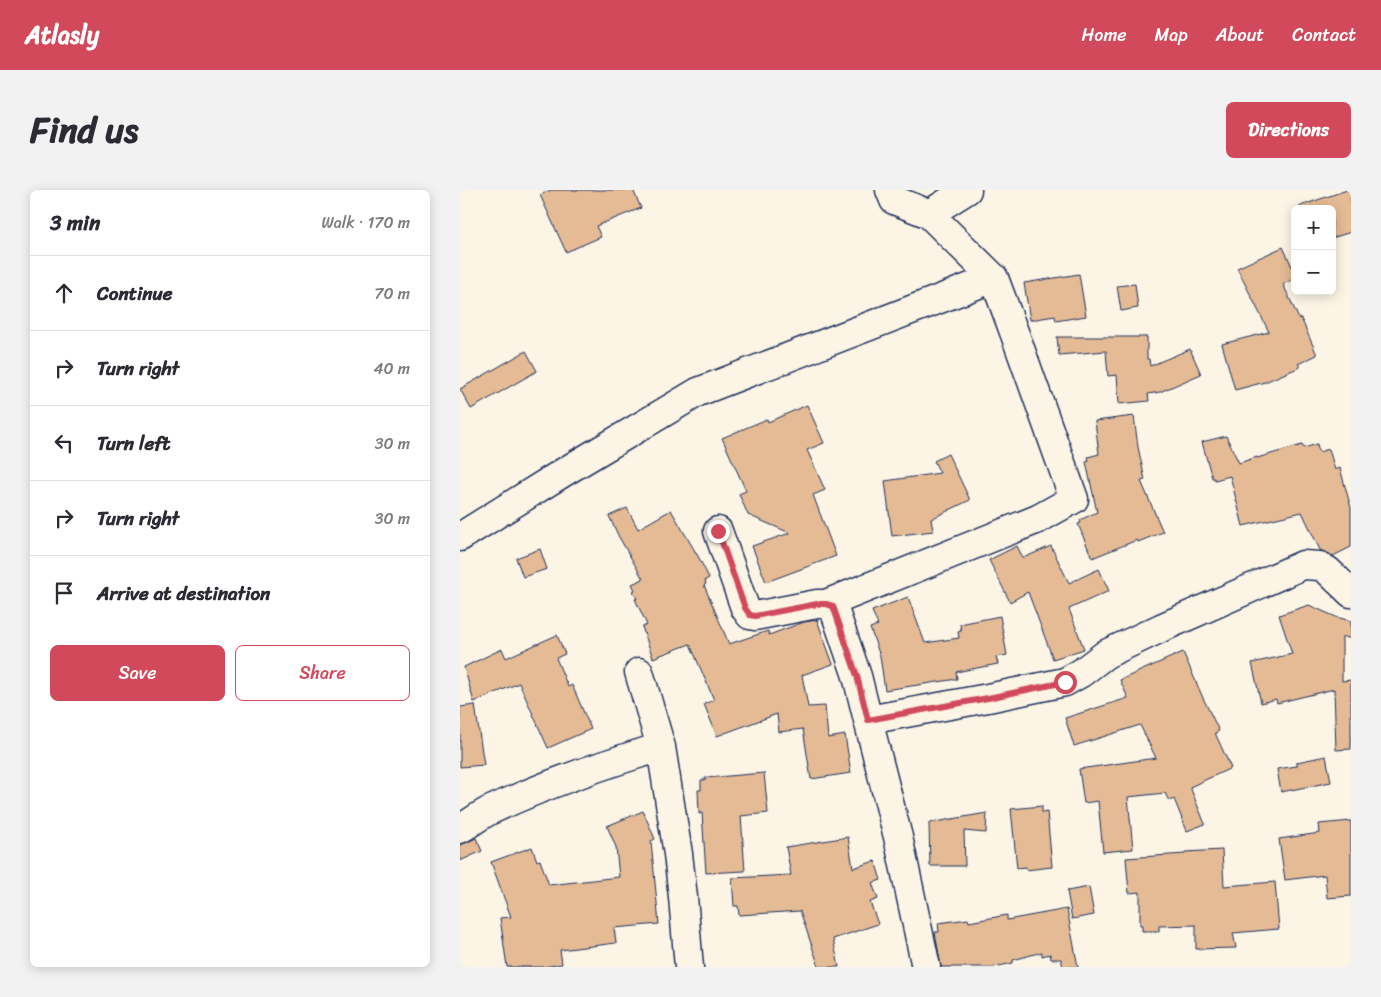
<!DOCTYPE html>
<meta charset="utf-8">
<style>
:root{--surface:#fff;--page:#f2f2f3;--text:#2b2b33;--muted:#7c7c81;--line:#e1e1e2;--accent:#d1495b}
body{margin:0;font-family:Sriracha,sans-serif;background:var(--page);color:var(--text)}
.controls{position:absolute;right:15px;top:15px;display:grid;overflow:hidden;border-radius:8px;box-shadow:0 2px 12px #0003}
.controls button{width:45px;height:45px;display:grid;place-items:center;padding:0;border:0;border-bottom:1px solid var(--line);background:var(--surface);color:var(--text);font:25px sans-serif}
.stop{position:absolute;width:15px;height:15px;margin:-11px;border:4px solid #d1495b;border-radius:50%;background:#fff}
.stop.end{background:#d1495b;border-color:#fff;box-shadow:0 1px 5px #0008}
.list{margin:0;padding:0;list-style:none}
h2{display:flex;justify-content:space-between;align-items:center;height:65px;margin:0;padding:0 20px;font-size:21px}
h2 small{font-size:16px;font-weight:400;color:var(--muted)}
.list li{display:grid;grid-template-columns:32px 1fr auto;gap:15px;align-items:center;box-sizing:border-box;height:75px;padding:0 20px;border-top:1px solid var(--line)}
.list b{display:block;font-size:19px;white-space:nowrap}
.list em{font-size:16px;font-style:normal;color:var(--muted)}
.actions{display:flex;gap:10px;padding:15px 20px}
.actions a{flex:1;padding:11px 0;border:1px solid var(--accent);border-radius:8px;text-align:center;font-size:18px;color:var(--accent)}
.actions .main{background:var(--accent);color:#fff}
.icon{flex:none;width:28px;height:28px;fill:none;stroke:currentColor;stroke-width:2;stroke-linecap:round;stroke-linejoin:round}
.map{position:relative;flex:none;width:891px;height:777px;overflow:hidden;border-radius:8px}
header{display:flex;align-items:center;gap:30px;box-sizing:border-box;height:70px;padding:0 25px;background:var(--accent);color:#fff}
header strong{font-size:24px}
nav{display:flex;gap:28px;margin-inline-start:auto;font-size:18px}
.intro{display:flex;align-items:center;justify-content:space-between;box-sizing:border-box;height:120px;padding:0 30px}
h1{margin:0;font-size:35px}
.button{padding:12px 22px;border-radius:8px;background:var(--accent);color:#fff;font-size:18px;font-weight:700}
main{display:flex;gap:30px;padding:0 30px}
aside{flex:1;background:var(--surface);border-radius:8px;box-shadow:0 2px 12px #0003}
.map>svg:first-child{display:block}
</style>
<header>
<strong>Atlasly</strong>
<nav><a>Home</a><a>Map</a><a>About</a><a>Contact</a></nav>
</header>
<div class="intro"><h1>Find us</h1><a class="button">Directions</a></div>
<main>
<aside>
<h2>3 min<small>Walk · 170 m</small></h2>
<ul class="list">
<li><svg class="icon" aria-label="ahead" viewBox="0 0 24 24"><path d="M12 20V5M6 11l6-6 6 6"/></svg><div><b>Continue</b></div><em>70 m</em></li>
<li><svg class="icon" aria-label="right" viewBox="0 0 24 24"><path d="M7 20v-9h11M14 6l5 5-5 5"/></svg><div><b>Turn right</b></div><em>40 m</em></li>
<li><svg class="icon" aria-label="left" viewBox="0 0 24 24"><path d="M17 20v-9H6M10 6l-5 5 5 5"/></svg><div><b>Turn left</b></div><em>30 m</em></li>
<li><svg class="icon" aria-label="right" viewBox="0 0 24 24"><path d="M7 20v-9h11M14 6l5 5-5 5"/></svg><div><b>Turn right</b></div><em>30 m</em></li>
<li><svg class="icon" aria-label="arrive" viewBox="0 0 24 24"><path d="M6 21V4h12l-3 4 3 4H6"/></svg><div><b>Arrive at destination</b></div></li>
</ul>
<div class="actions"><a class="main">Save</a><a>Share</a></div>
</aside>
<div class="map">
<svg width="891" height="777" viewBox="0 0 891 777">
<rect width="100%" height="100%" fill="#fcf5e5"/>
<filter id="ink" filterUnits="userSpaceOnUse"><feTurbulence type="fractalNoise" baseFrequency=".02" numOctaves="2"/><feDisplacementMap in="SourceGraphic" scale="10" xChannelSelector="R" yChannelSelector="G"/><feConvolveMatrix kernelMatrix="1 2 1 2 8 2 1 2 1" color-interpolation-filters="sRGB"/></filter>
<g filter="url(#ink)">
<path fill="#e5bb95" stroke="#1b2f5e" d="M 91,0 L 173,0 L 181,18 L 136,36 L 141,47 L 106,62 L 80,5 Z
M 887,0 L 891,0 L 891,42 L 872,48 L 872,19 L 840,19 L 840,16 Z
M 823,57 L 835,83 L 835,89 L 823,94 L 839,129 L 841,128 L 857,165 L 838,174 L 840,177 L 805,192 L 775,200 L 762,154 L 809,142 L 777,78 Z
M 619,84 L 626,126 L 596,131 L 595,126 L 570,130 L 564,93 Z
M 675,94 L 678,118 L 661,121 L 657,96 Z
M 597,147 L 687,147 L 687,169 L 689,169 L 690,176 L 730,159 L 741,184 L 700,202 L 688,204 L 689,211 L 659,214 L 657,185 L 648,186 L 646,161 L 599,165 Z
M 66,161 L 77,181 L 11,219 L 0,199 Z
M 347,215 L 364,253 L 347,260 L 365,300 L 353,305 L 376,366 L 306,392 L 292,356 L 330,343 L 288,325 L 279,304 L 286,301 L 262,248 L 307,229 L 308,232 Z
M 674,226 L 678,257 L 685,290 L 681,291 L 703,342 L 678,352 L 677,350 L 632,368 L 618,334 L 621,333 L 620,330 L 637,322 L 626,272 L 629,271 L 628,267 L 639,264 L 635,231 Z
M 766,246 L 779,273 L 797,267 L 797,268 L 842,255 L 844,258 L 857,254 L 859,262 L 869,259 L 875,280 L 880,278 L 891,318 L 891,357 L 873,366 L 860,360 L 842,322 L 783,336 L 770,286 L 755,290 L 754,288 L 752,288 L 742,252 Z
M 488,264 L 510,310 L 471,329 L 473,341 L 432,346 L 425,291 L 480,283 L 474,271 Z
M 167,318 L 178,339 L 211,320 L 239,368 L 249,388 L 245,390 L 246,394 L 244,395 L 269,454 L 308,441 L 309,445 L 344,432 L 357,430 L 373,474 L 342,485 L 348,517 L 365,516 L 368,548 L 385,545 L 391,583 L 351,589 L 343,539 L 319,542 L 317,524 L 257,546 L 244,514 L 254,510 L 230,454 L 193,468 L 182,437 L 187,435 L 175,409 L 177,409 L 173,401 L 175,400 L 172,394 L 183,389 L 159,347 L 149,326 Z
M 557,356 L 563,368 L 591,356 L 609,393 L 639,379 L 649,401 L 609,419 L 624,459 L 593,469 L 568,402 L 550,412 L 529,370 Z
M 80,359 L 87,379 L 63,387 L 56,368 Z
M 448,407 L 465,453 L 499,448 L 498,442 L 501,441 L 500,434 L 540,426 L 547,465 L 536,467 L 538,474 L 496,482 L 497,489 L 425,500 L 420,466 L 410,438 L 418,435 L 412,421 Z
M 849,415 L 876,427 L 891,431 L 891,449 L 882,446 L 882,491 L 891,490 L 891,559 L 876,560 L 874,499 L 817,513 L 816,509 L 801,513 L 792,473 L 832,464 L 819,425 Z
M 97,445 L 105,464 L 96,468 L 108,497 L 112,495 L 131,539 L 88,558 L 59,493 L 14,512 L 4,477 L 42,459 L 46,468 Z
M 723,462 L 743,508 L 759,541 L 755,543 L 771,578 L 730,597 L 745,634 L 727,641 L 714,609 L 709,611 L 705,603 L 668,607 L 673,659 L 643,662 L 638,611 L 624,613 L 619,579 L 696,568 L 680,535 L 614,556 L 605,528 L 668,508 L 660,490 Z
M 15,515 L 24,575 L 0,577 L 0,517 Z
M 866,566 L 871,592 L 821,602 L 817,579 L 837,576 L 837,572 Z
M 304,583 L 308,623 L 281,626 L 285,681 L 246,683 L 242,623 L 239,624 L 238,600 L 241,600 L 241,590 L 245,590 L 245,588 Z
M 582,616 L 582,623 L 587,622 L 592,677 L 566,680 L 566,677 L 557,678 L 551,619 Z
M 183,621 L 195,649 L 191,651 L 199,734 L 154,738 L 156,753 L 100,760 L 102,774 L 83,777 L 47,777 L 40,728 L 51,727 L 31,672 L 72,657 L 77,671 L 80,670 L 89,695 L 159,687 L 156,657 L 147,636 Z
M 527,623 L 526,643 L 504,641 L 505,676 L 470,676 L 469,633 Z
M 891,631 L 891,706 L 867,708 L 865,685 L 825,690 L 819,649 L 860,643 L 859,634 Z
M 388,647 L 393,678 L 415,671 L 421,690 L 412,693 L 418,709 L 410,712 L 418,734 L 373,749 L 379,777 L 359,777 L 340,721 L 279,725 L 278,716 L 274,716 L 272,688 L 331,685 L 326,657 Z
M 16,648 L 22,661 L 0,671 L 0,655 L 8,652 Z
M 762,660 L 764,696 L 815,692 L 819,739 L 773,743 L 776,758 L 736,759 L 736,735 L 699,736 L 699,741 L 682,741 L 682,735 L 680,735 L 680,702 L 669,703 L 666,668 L 725,664 L 725,662 Z
M 629,697 L 634,725 L 612,729 L 607,701 Z
M 607,719 L 618,777 L 603,777 L 601,769 L 591,769 L 590,764 L 582,766 L 582,762 L 553,770 L 553,773 L 534,777 L 481,777 L 475,742 L 479,742 L 478,733 L 508,729 L 509,732 L 547,725 L 547,730 Z"/>
<g fill="none" stroke-linecap="round" stroke-linejoin="round">
<g stroke="#1b2f5e" stroke-width="31">
<path id="minor" d="M 469,24 L 507,0
M 258,341 L 285,418 L 290,425 L 295,426 L 357,414 L 366,414 L 373,416 L 397,486 L 408,530 L 438,647 L 466,777
M 0,347 L 104,282 L 238,202 L 534,88
M 366,414 L 578,329 L 614,309 L 557,150 L 534,88 L 469,24 L 434,10 L 430,0
M 179,482 L 201,557 L 218,664 L 223,707 L 229,777
M 408,530 L 528,508 L 605,492 L 621,483 L 646,464 L 701,438 L 843,375 L 860,376 L 868,381 L 891,403
M 0,639 C 11,633 21,624 33,619 C 87,594 144,574 201,557"/>
</g>
<use href="#minor" stroke="#fcf5e5" stroke-width="28"/>
</g>
</g>
<g fill="none" stroke-linecap="round" stroke-linejoin="round" filter="url(#ink)">
<path stroke="#d1495b" stroke-width="6" d="M 258,341 L 285,418 L 290,425 L 295,426 L 357,414 L 366,414 L 373,416 L 397,486 L 408,530 L 528,508 L 605,492"/>
</g>
</svg>
<div class="controls">
<button>+</button>
<button>−</button>
</div>
<div class="stop" style="left:605px;top:492px"></div>
<div class="stop end" style="left:258px;top:341px"></div>
</div>
</main>
